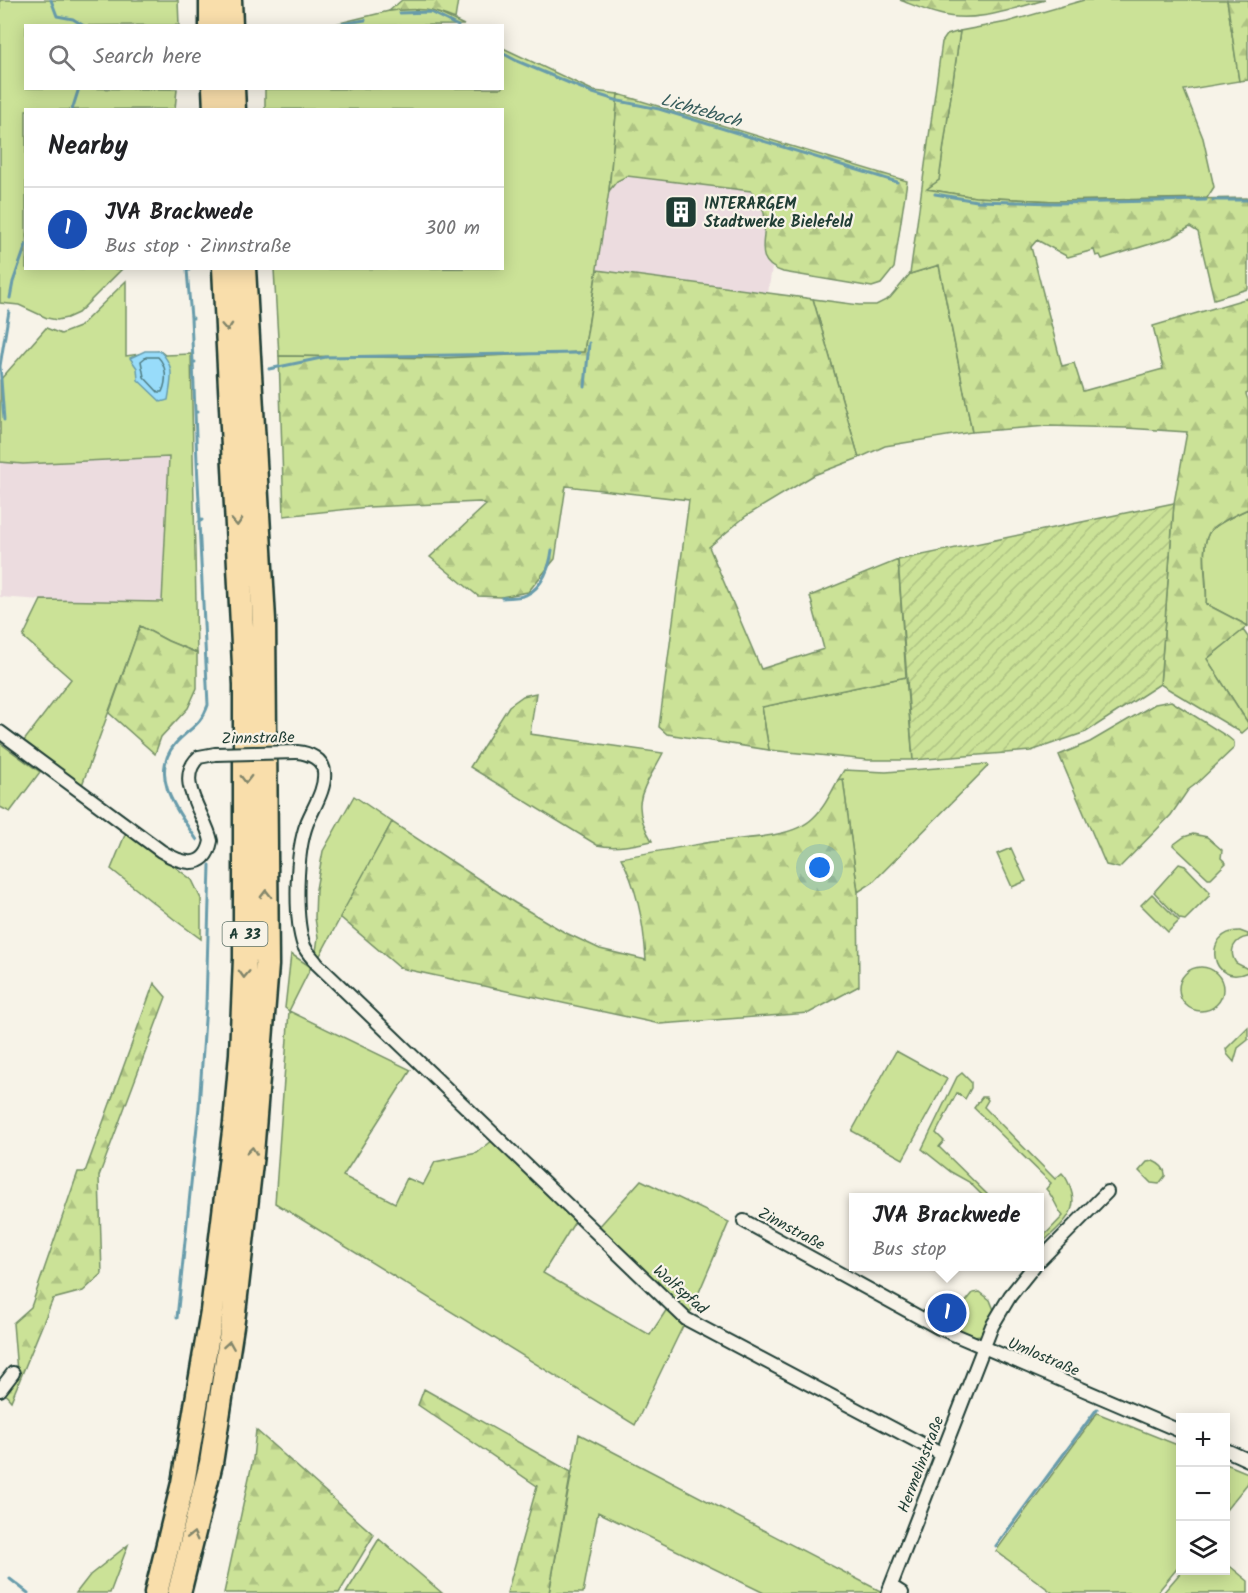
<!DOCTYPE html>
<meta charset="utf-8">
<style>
:root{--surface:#fff;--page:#f2f2f2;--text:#202124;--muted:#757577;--line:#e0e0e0;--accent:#1f3d34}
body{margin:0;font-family:Kalam,sans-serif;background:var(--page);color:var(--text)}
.controls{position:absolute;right:18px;bottom:18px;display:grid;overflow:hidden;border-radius:0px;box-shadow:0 3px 15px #0003}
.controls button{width:54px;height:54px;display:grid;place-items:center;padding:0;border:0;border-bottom:2px solid var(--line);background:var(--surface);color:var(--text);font:30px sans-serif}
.you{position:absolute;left:820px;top:868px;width:21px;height:21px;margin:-15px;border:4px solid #fff;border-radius:50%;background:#1a73e8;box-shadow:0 0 0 9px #1a73e833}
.badge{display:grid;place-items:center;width:39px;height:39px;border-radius:50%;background:var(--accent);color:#fff;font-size:20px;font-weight:700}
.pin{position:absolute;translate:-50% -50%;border:3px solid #fff;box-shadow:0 2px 6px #0006}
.popup{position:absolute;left:849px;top:1193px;width:195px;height:78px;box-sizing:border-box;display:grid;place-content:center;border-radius:0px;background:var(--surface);filter:drop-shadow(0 2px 4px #0005);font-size:20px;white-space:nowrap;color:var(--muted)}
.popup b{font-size:22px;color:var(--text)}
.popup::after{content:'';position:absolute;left:50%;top:100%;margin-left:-12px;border:12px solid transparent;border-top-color:var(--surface)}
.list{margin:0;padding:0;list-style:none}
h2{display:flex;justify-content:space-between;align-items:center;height:78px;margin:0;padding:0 24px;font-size:26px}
h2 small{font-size:20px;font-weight:400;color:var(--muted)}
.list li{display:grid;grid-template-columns:39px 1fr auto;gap:18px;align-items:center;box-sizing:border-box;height:84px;padding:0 24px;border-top:2px solid var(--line)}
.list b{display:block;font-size:22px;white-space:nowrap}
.list p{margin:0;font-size:20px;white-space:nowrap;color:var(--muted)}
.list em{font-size:20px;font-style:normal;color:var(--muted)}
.icon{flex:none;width:33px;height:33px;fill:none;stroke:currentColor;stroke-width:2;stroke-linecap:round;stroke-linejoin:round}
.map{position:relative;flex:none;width:1248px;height:1593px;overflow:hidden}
.search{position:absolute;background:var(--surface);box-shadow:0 3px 15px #0003;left:24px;top:24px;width:480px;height:66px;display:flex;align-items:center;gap:15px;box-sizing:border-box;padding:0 21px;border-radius:0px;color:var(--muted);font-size:22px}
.panel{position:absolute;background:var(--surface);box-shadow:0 3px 15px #0003;left:24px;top:108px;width:480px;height:162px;border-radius:0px}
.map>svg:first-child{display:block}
</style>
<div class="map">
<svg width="1248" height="1593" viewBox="0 0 1248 1593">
<defs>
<pattern id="forest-firs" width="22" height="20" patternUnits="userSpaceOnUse" patternTransform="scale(1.5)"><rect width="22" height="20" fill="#cbe297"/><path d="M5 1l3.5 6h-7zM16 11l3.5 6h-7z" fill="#aec383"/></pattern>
<pattern id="garden-furrows" width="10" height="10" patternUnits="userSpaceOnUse" patternTransform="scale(1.5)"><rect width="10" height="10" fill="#cbe297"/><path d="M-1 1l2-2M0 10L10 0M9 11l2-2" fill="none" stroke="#aec383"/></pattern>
</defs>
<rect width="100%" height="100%" fill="#f7f3e8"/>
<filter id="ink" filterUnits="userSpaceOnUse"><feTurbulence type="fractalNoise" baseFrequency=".0167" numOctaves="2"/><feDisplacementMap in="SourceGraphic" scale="12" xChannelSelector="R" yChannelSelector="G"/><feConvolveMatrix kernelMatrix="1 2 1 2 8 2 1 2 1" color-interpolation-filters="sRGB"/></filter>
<g filter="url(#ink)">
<path fill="#ecdcdf" d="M 627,176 L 751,191 L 759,198 L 764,208 L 766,222 L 762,252 L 765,261 L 772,268 L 768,293 L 597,270 L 609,191 L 617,181 Z
M 169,457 L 162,602 L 41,600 L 0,597 L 0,462 L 23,464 Z"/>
<path fill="#cbe297" stroke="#759066" stroke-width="1.5" d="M 0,0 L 178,0 L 179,25 L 26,26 L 26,88 L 177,89 L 175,109 L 26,110 L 26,268 L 122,269 L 78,313 L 67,318 L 57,320 L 47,318 L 19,305 L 0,303 Z
M 1084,0 L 1227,0 L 1239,81 L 1184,90 L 1203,138 L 1214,187 L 1207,198 L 1055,201 L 975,197 L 926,189 L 939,180 L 960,31 L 1007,22 Z
M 416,8 L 430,9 L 464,25 L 327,26 L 389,11 Z
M 503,48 L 594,91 L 618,94 L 609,191 L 584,352 L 443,358 L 279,356 L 274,269 L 502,268 L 502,110 L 265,109 L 265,89 L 502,88 Z
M 939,265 L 972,432 L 885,446 L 859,458 L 813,299 L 859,305 L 876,305 L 890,298 L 910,274 Z
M 126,281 L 126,356 L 160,351 L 165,355 L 191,354 L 197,653 L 168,641 L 140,626 L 82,785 L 23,742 L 71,679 L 23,637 L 41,600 L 162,602 L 169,457 L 23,464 L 0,462 L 0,380 L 46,328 L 61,334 L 79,327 Z
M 1248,509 L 1248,626 L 1206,604 C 1209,585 1198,544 1211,530 C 1219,523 1239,513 1248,509 Z
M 1243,630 L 1248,637 L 1248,723 L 1207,659 Z
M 906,677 L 913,760 L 868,760 L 769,750 L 762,707 Z
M 0,743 L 40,772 L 10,812 L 0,807 Z
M 987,764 L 988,766 L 872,883 L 858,892 L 843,780 L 838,780 L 844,770 L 886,772 Z
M 354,796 L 392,822 L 318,959 L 316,952 L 318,937 L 315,918 L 316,889 L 323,851 Z
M 127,830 L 192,880 L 201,899 L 201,939 L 175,920 L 111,869 Z
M 1193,834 L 1207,837 L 1222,850 L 1221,858 L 1226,863 L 1211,878 L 1208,878 L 1173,845 L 1184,837 Z
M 1011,848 L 1026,881 L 1012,887 L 997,854 Z
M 1179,864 L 1185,866 L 1210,892 L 1209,896 L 1185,920 L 1180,919 L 1154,892 Z
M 1152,894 L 1179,921 L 1168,932 L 1141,905 Z
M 1240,931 L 1248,934 L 1248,937 C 1234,939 1228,951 1236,963 L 1248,969 L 1248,972 C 1210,989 1201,930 1240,931 Z
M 291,954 L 311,967 L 289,1011 L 411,1070 L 343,1176 L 395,1203 L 407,1178 L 423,1185 L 435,1162 L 477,1153 L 493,1140 L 576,1220 L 543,1273 L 650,1335 L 667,1309 L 683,1326 L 635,1425 L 275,1203 L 289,1011 L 285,1008 Z
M1179 989a22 22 0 1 1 44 0a22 22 0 1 1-44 0Z
M 1248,1027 L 1248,1040 L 1238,1048 L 1234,1062 L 1227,1054 L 1226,1049 Z
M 896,1051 L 947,1079 L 903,1159 L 852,1131 Z
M 962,1073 L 971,1082 L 971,1088 L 965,1099 L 957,1093 L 936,1133 L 944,1141 L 939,1147 L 990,1197 L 984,1197 L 969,1182 L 951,1172 L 922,1149 L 957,1077 Z
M 982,1097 L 986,1097 L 988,1100 L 984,1107 L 1055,1179 L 1062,1173 C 1067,1178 1069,1183 1071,1190 C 1080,1215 1056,1229 1040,1245 L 1040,1236 L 1042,1238 L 1063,1216 C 1056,1208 1054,1197 1046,1189 L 1051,1183 L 974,1108 Z
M 1153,1161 C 1160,1164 1166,1168 1165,1176 L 1159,1184 L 1151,1183 L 1139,1171 L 1147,1162 Z
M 641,1180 L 729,1222 L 688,1318 L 597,1229 Z
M 980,1292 L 990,1300 L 994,1310 L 980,1335 L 974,1336 L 958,1330 L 954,1323 L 954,1316 L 973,1293 Z
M 1097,1413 L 1180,1446 L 1180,1565 L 1157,1593 L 1053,1593 L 996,1551 Z
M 579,1434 L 884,1593 L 764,1593 L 598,1512 L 583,1593 L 549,1593 Z
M 1226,1464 L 1248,1473 L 1248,1483 L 1226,1510 Z
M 379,1539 L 442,1593 L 346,1593 Z
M 128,1545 L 110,1593 L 76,1593 L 90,1575 Z
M 1226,1563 L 1248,1581 L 1248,1593 L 1163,1593 L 1182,1571 L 1226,1570 Z"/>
<path fill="url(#forest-firs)" stroke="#759066" stroke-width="1.5" d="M 402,0 L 458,0 L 455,19 C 425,7 421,9 389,11 Z
M 900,0 L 1045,0 C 1011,9 974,24 939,14 C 926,11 913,5 900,0 Z
M 1227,0 L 1248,0 L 1248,80 L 1239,81 Z
M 960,31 L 939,180 L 927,189 L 975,197 L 1055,201 L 1248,198 L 1248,289 L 1214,299 L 1198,232 L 1190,227 L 1173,237 L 1102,259 L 1100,255 L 1096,256 L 1094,250 L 1068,257 L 1037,240 L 1031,247 L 1062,366 L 1074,363 L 1083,391 L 1163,369 L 1153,326 L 1248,298 L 1248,393 L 1246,394 L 1248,400 L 1248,509 C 1239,513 1219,523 1211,530 C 1198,544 1208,585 1206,604 L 1248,626 L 1207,659 L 1248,723 L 1248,728 L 1242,733 L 1160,684 L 1174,503 L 1187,432 L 1126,428 L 1048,426 L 972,432 L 939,265 L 910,274 L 942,42 L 947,35 Z
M 618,94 L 907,181 L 894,268 L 881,284 L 872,287 L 783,272 C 740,258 785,222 751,191 L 627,176 L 617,181 L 609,191 Z
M 597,270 L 813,299 L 859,458 L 814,475 L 746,516 L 709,547 L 761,669 L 824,649 L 810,596 L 898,560 L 906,677 L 762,707 L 769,750 L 667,734 L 659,727 L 689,500 L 566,486 L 555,559 L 528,592 L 501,597 L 478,596 L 430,557 L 486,505 L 480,502 L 368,507 L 284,516 L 279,356 L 443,358 L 584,352 Z
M 140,626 L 168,641 L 197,653 L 197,688 L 188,708 L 161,737 L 155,754 L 109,713 Z
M 536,693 L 530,734 L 663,753 C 644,790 628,801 652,841 C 634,845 616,849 597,845 L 470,767 L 509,706 L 523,696 Z
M 1171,701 L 1228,737 L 1234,742 L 1234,748 L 1196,784 L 1188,790 L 1171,815 L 1119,868 L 1106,865 L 1059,755 L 1090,742 L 1155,704 Z
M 843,779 L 858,892 L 859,986 L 809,1013 L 660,1024 L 400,968 L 340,917 L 392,822 L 515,903 L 564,932 L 600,949 L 646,960 C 644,925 638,889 621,858 C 651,852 682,847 712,842 C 740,838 792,839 813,818 C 824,808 831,793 838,780 Z
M 154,983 L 166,997 L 99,1176 L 102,1274 L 83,1291 L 53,1299 L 11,1401 L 4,1393 L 17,1372 L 13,1323 L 31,1307 L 78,1172 L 85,1172 Z
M 424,1389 L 571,1472 L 549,1593 L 507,1593 L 537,1486 L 418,1405 Z
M 256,1430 L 374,1535 L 339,1593 L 224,1593 L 253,1459 Z"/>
<path fill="url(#garden-furrows)" stroke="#759066" stroke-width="1.5" d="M 1174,503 L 1160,684 L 1086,732 L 1031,751 L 913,760 L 898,560 Z"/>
<path fill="#98dcfa" stroke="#689cab" stroke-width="1.5" d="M 145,351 L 160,351 C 176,367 171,380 168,400 L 161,402 L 138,380 L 137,368 L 130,358 Z"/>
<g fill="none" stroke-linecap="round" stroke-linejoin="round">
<path stroke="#4f7d83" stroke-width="1.5" d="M 146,357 L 158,357 C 167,366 167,381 162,392 L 158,392 L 144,377 L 141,361 Z"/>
<path stroke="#689cab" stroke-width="3" d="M 51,0 L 57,16 L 73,19 L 84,26
M 400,13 L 430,12 L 458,26
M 330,26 L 365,20
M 502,53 L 517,61 L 593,93 L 619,101 L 659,109 L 897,182
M 72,110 L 79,88
M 935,194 L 977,201 L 1056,203 L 1206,200
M 1213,200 L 1248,200
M 189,270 L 187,270 L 191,318
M 10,298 L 13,282 L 26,245
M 193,318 L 191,318 L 193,362
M 269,369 L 326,357 L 579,353
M 585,387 L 589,343
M 195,412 L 193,362 L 195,362
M 4,420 L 0,366 L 9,311
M 197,462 L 195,412 L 197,412
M 199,462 L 197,462 L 200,520
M 502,598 C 510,597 520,598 526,595 C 543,587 550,566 552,550
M 197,840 C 179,813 148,776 175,744 C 188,729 201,726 208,705 L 199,522 L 202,520
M 177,1318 L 199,1107 L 206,1005 L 210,865
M 996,1546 L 1097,1409
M 10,1579 L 28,1593"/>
<g stroke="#1f3d34" stroke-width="16">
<path id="minor" d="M 0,732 L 161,851 C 180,863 205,872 211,841 C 206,815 173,780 199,757 L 215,754
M 297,752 C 309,753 323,759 324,772 C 326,789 313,808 307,823 C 296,851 294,918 304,946 C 307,953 313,958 317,964 L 686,1319 L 941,1454
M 744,1221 L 939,1328 L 1180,1431
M 1040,1260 L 1107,1192
M 0,1390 L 13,1373
M 1226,1450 L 1248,1460
M 891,1586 L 902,1593
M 888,1593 L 992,1326 L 1010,1296 L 1034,1266"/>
</g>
<g stroke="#1f3d34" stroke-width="27">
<path id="motorway" d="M 211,0 L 211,26
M 230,0 L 231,26
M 214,88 L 215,110
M 233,88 L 234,110
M 156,1593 L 183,1483 L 212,1311 L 235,1123 L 241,1054 L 245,958 L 245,685 L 224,268
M 179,1593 L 211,1463 L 234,1313 L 252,1154 L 267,965 L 264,620 L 244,268"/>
</g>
<use href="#minor" stroke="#f7f3e8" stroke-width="12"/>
<use href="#motorway" stroke="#f9deab" stroke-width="22"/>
<g stroke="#1f3d34" stroke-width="16" stroke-linecap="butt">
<path id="minor-bridge" d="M 215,754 L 297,752"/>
</g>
<use href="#minor-bridge" stroke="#f7f3e8" stroke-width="12"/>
</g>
<defs><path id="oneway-chevron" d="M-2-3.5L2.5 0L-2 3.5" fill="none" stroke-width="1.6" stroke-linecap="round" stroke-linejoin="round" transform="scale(1.5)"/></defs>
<g stroke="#81856a">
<use href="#oneway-chevron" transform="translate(227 327) rotate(87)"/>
<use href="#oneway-chevron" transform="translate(237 522) rotate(87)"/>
<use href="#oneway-chevron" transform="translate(246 779) rotate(90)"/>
<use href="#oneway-chevron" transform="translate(266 894) rotate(-91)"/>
<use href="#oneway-chevron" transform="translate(244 974) rotate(92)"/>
<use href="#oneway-chevron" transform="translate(252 1151) rotate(-84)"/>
<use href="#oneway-chevron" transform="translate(229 1345) rotate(-81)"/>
<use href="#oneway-chevron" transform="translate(193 1536) rotate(-76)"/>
</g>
</g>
<defs>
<g id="building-square" transform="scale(1.725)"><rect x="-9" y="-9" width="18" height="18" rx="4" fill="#1f3d34" stroke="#f7f3e8"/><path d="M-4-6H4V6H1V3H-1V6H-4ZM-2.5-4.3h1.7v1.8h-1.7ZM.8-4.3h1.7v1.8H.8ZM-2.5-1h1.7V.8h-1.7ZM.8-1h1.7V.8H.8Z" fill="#fff"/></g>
</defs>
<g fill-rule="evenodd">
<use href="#building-square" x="681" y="212"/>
</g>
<g text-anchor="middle" stroke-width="4.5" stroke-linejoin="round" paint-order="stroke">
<rect fill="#f7f3e8" stroke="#60746a" stroke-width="1.5" x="222.5" y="922" width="45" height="24" rx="4.5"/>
<g font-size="15" font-weight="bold" fill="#1f3d34">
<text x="245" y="939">A 33</text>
</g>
<g font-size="16" font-weight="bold" fill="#1f3d34" stroke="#f7f3e8" text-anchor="start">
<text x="704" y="209">INTERARGEM<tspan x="704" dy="18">Stadtwerke Bielefeld</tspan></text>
</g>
<g font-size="16" fill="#1f3d34" stroke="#f7f3e8">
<text transform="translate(258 737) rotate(-1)" y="6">Zinnstraße</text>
<text transform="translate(792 1228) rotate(28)" y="6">Zinnstraße</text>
<text transform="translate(681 1289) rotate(41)" y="6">Wolfspfad</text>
<text transform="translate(1044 1356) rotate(23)" y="6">Umlostraße</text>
<text transform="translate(920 1464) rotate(-69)" y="6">Hermelinstraße</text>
</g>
<g font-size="18" font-style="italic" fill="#375d5c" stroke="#f7f3e8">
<text transform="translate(701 110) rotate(16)" y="6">Lichtebach</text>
</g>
</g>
</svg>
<div class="controls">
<button>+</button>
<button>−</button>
<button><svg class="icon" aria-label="layers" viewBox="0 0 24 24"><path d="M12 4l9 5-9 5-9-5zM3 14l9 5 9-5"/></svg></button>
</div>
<div class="you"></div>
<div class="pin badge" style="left:947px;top:1313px;background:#1a4fb4">1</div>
<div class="popup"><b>JVA Brackwede</b>Bus stop</div>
<div class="search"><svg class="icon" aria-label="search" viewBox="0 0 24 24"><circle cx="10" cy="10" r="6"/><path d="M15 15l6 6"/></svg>Search here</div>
<section class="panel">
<h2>Nearby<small></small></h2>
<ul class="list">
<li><span class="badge" style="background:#1a4fb4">1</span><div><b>JVA Brackwede</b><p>Bus stop · Zinnstraße</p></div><em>300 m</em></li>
</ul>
</section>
</div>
